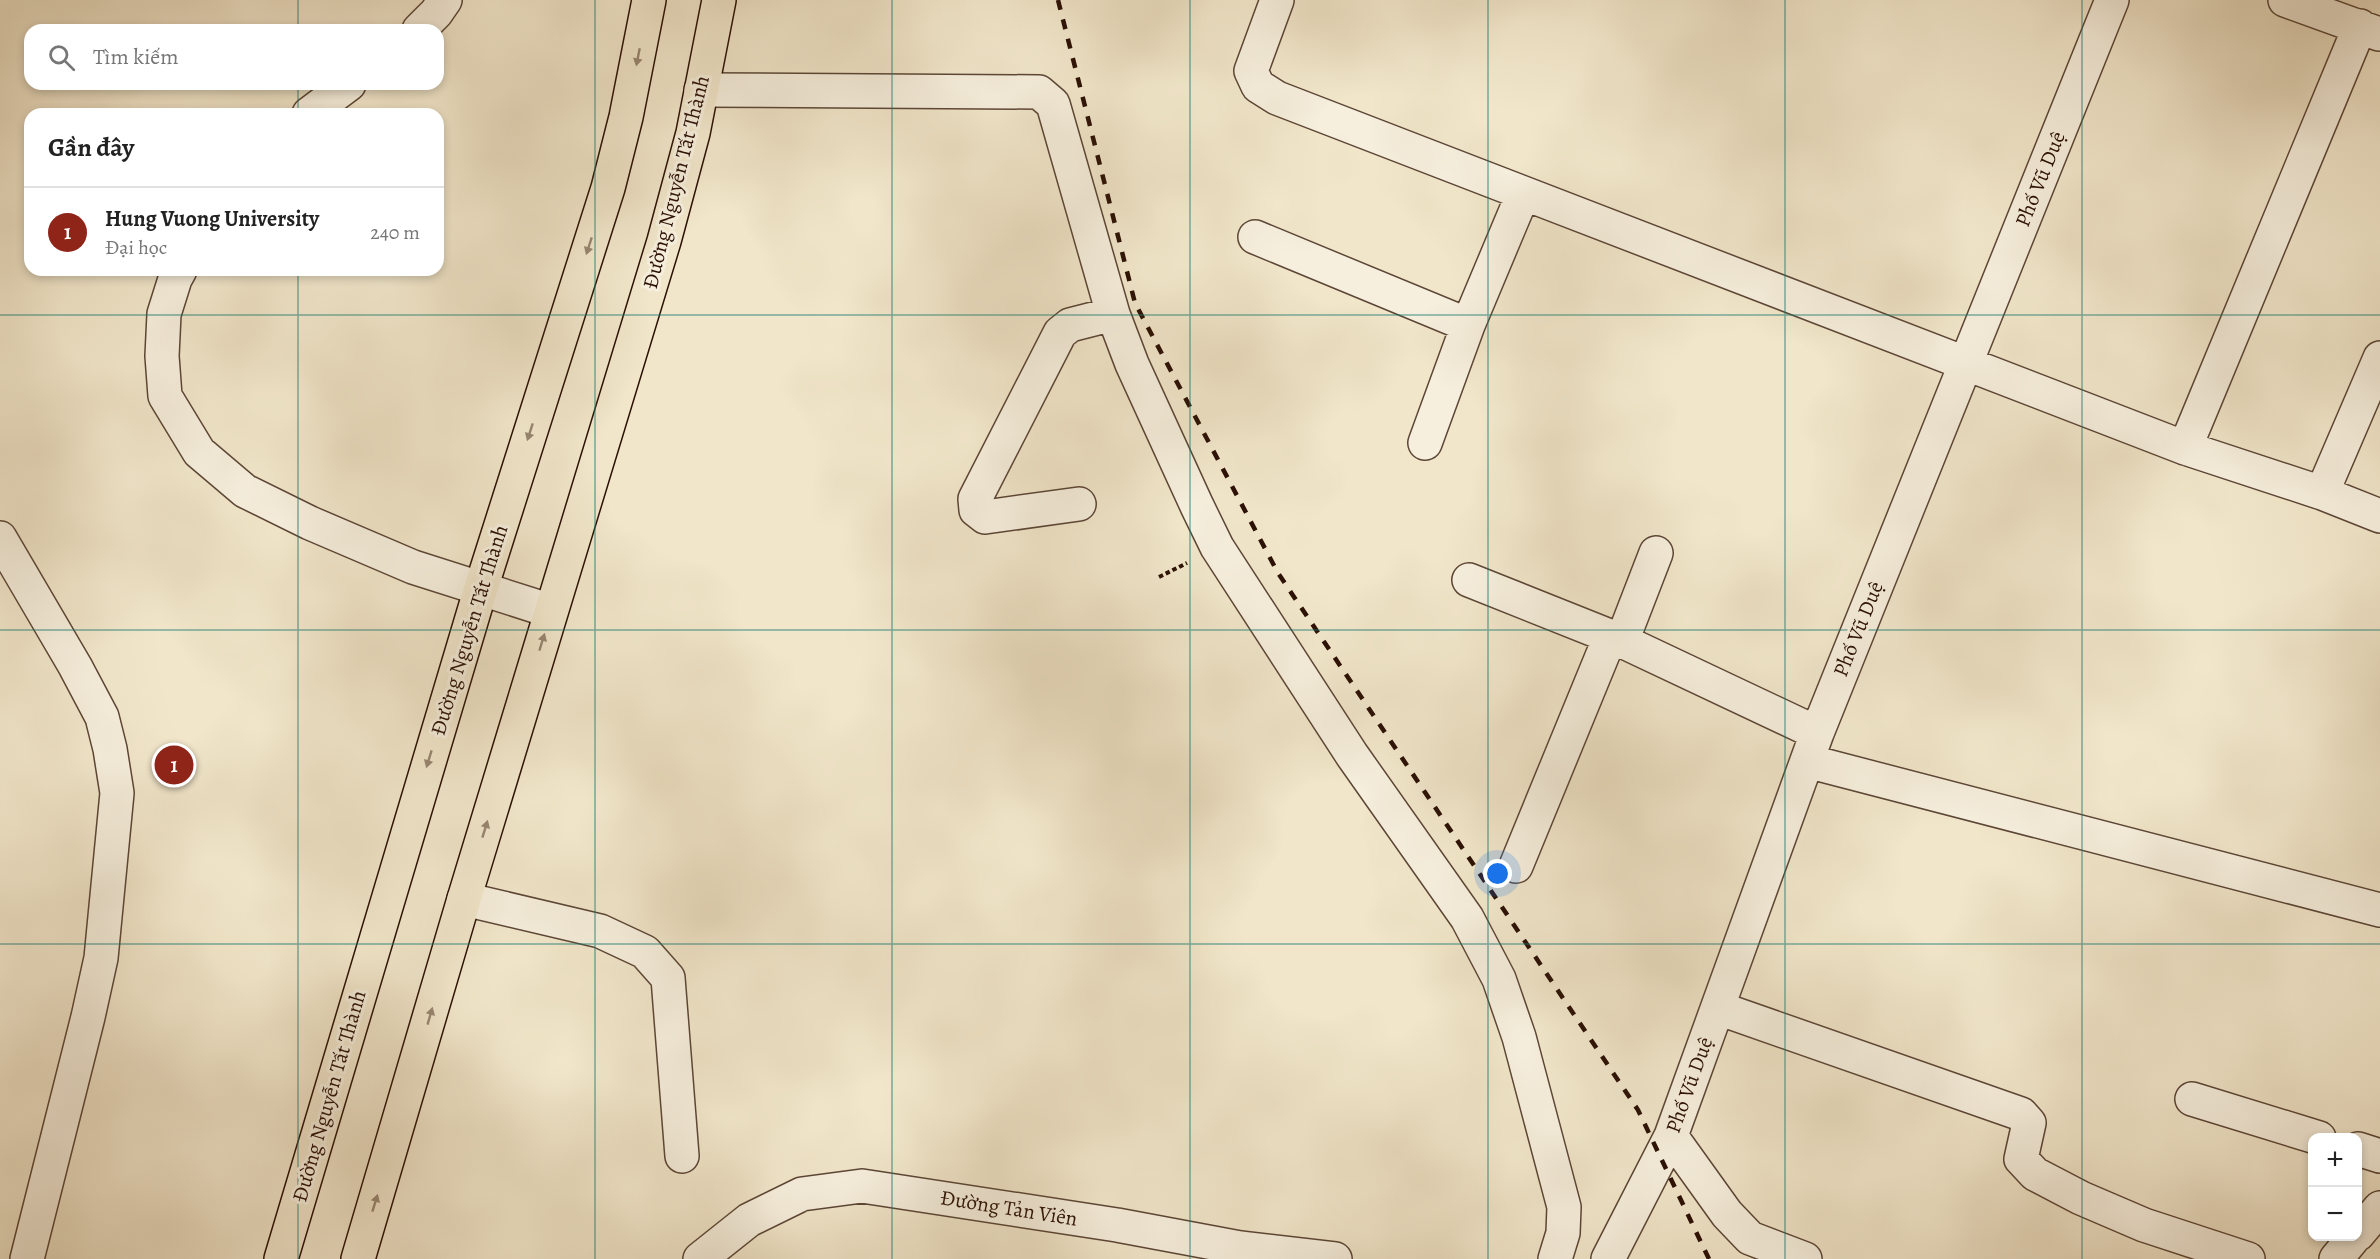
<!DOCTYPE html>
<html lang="vi">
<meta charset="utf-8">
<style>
:root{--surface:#fff;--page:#f6f6f6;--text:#222;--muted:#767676;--line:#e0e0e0;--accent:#8f2418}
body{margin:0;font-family:Alegreya,serif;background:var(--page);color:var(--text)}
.controls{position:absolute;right:18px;bottom:18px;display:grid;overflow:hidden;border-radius:12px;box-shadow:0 3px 9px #0003}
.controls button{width:54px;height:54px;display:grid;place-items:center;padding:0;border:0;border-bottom:2px solid var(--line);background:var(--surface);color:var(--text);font:30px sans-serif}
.you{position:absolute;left:1498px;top:874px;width:21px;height:21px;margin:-15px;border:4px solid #fff;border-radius:50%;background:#1a73e8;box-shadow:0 0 0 9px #1a73e833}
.badge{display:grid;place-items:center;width:39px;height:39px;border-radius:50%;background:var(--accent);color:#fff;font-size:20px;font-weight:700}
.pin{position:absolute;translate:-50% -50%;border:3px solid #fff;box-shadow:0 2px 6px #0006}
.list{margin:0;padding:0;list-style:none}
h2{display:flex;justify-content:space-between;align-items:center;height:78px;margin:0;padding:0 24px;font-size:26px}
h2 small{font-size:20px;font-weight:400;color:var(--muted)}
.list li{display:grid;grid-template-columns:39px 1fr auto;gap:18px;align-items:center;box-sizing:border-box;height:90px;padding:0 24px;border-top:2px solid var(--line)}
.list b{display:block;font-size:22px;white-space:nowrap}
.list p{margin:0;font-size:20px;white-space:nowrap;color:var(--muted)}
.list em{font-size:20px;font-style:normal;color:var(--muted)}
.icon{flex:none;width:33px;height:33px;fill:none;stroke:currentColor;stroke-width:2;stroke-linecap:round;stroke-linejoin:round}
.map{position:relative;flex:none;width:2380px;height:1259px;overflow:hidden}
.search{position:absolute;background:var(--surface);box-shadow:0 3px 9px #0003;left:24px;top:24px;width:420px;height:66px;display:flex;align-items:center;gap:15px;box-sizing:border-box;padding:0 21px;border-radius:18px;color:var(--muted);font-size:22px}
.panel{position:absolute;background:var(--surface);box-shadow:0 3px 9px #0003;left:24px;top:108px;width:420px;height:168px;border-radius:18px}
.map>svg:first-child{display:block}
</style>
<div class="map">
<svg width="2380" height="1259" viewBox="0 0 2380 1259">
<rect width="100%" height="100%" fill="#f1e6ca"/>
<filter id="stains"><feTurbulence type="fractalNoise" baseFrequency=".00333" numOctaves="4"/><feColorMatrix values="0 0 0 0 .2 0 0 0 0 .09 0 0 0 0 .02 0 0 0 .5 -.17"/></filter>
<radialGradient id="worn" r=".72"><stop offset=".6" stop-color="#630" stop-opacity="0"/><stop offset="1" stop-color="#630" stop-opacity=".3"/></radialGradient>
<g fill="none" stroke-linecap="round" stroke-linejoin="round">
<g stroke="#5c4636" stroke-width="36">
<path id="minor" d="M 1277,0 L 1251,71 L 1258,86 L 1277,98 L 2185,448 L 2322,493 L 2380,516
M 2285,0 L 2379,34
M 419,30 L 436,13 L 445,0
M 701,90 L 1039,92 L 1053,104 L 1113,314 L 1132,364 L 1197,506 L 1217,547 L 1352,755 L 1467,918 L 1499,979 L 1519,1037 L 1564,1207 L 1563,1233 L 1555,1259
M 309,114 L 349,84
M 1255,237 L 1468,325
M 180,270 L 175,279 L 164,314 L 162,356 L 165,396 L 199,452 L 245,491 L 310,523 L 413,567 L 551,611
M 1425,443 L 1468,325 L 1523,194
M 2185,448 L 2360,26
M 2322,493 L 2380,358
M 1079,504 L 985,517 L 976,510 L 975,499 L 1060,333 L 1070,325 L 1113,314
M 0,538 L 75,666 L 102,717 L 110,749 L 117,793 L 101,958 L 88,1017 L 27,1259
M 1469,580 L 1622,641 L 1817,733
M 1622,641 L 1656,553
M 1807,761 L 2380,910
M 1516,866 L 1610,637
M 464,899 L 600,931 L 645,952 L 668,978 L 682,1156
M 1718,1008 L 2021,1114 L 2029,1123 L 2021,1159 L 2035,1174 L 2081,1198 L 2144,1225 L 2248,1259
M 2192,1099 L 2319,1138
M 1671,1136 L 1727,1214 L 1750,1238 L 1805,1259
M 2358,1149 L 2380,1156
M 2358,1234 L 2380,1208
M 700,1259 L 749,1220 L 802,1194 L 862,1186 L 1117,1225 L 1240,1248 L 1335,1259
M 1608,1259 L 1671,1136 L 1817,733 L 2112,0
M 2336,1259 L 2355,1236"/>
</g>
<g stroke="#2b1004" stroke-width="36">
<path id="major" d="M 281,1259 L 481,588 L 608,188 L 626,117 L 649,0
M 358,1259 L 464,899 L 664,241 L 693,133 L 719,0"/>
</g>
<path stroke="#2b1004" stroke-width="4" stroke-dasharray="4.5 3" stroke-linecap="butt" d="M 1159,577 L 1187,563"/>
<use href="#minor" stroke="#f6efdd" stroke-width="33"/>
<use href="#major" stroke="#f1e6ca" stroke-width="33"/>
<path stroke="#2b1004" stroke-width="4.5" stroke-dasharray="10 10" stroke-linecap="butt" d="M 1058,0 L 1135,303 L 1278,573 L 1638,1110 L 1709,1259"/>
</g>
<defs><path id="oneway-solid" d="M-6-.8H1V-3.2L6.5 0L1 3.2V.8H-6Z" transform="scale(1.5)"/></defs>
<g fill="#988671">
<use href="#oneway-solid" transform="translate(638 57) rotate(101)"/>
<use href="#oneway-solid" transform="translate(589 246) rotate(108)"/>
<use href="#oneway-solid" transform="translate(530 432) rotate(108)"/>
<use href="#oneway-solid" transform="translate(542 642) rotate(-73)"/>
<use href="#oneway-solid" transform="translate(429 759) rotate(107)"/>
<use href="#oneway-solid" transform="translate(485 829) rotate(-73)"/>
<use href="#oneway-solid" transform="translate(430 1016) rotate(-74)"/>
<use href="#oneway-solid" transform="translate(375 1203) rotate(-73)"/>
</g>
<path fill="none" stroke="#0f766e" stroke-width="1.5" stroke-opacity="0.55" d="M 298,0 L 298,30M 595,0 L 595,1259M 892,0 L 892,1259M 1190,0 L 1190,1259M 1488,0 L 1488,1259M 1785,0 L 1785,1259M 2082,0 L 2082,1259M 298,84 L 298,114M 298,270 L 298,1259M 0,315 L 2380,315M 0,630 L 2380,630M 0,944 L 2380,944"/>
<g text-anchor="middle" stroke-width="6" stroke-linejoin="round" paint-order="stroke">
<g font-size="21" fill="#2b1004" stroke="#f6efdd">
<text transform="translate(2040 179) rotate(-68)" y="7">Phố Vũ Duệ</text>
<text transform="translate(676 182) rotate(-76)" y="7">Đường Nguyễn Tất Thành</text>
<text transform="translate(1858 629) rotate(-68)" y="7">Phố Vũ Duệ</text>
<text transform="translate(469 630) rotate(-73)" y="7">Đường Nguyễn Tất Thành</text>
<text transform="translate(1689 1085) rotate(-70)" y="7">Phố Vũ Duệ</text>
<text transform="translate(329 1096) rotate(-74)" y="7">Đường Nguyễn Tất Thành</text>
<text transform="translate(1009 1208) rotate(9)" y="7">Đường Tản Viên</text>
</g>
</g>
<rect width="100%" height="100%" filter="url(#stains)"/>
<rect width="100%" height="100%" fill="url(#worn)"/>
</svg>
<div class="controls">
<button>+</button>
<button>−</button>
</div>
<div class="you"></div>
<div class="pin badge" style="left:174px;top:765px">1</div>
<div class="search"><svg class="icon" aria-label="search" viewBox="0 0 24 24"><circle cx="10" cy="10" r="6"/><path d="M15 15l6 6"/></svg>Tìm kiếm</div>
<section class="panel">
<h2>Gần đây<small></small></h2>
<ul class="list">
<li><span class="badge">1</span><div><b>Hung Vuong University</b><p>Đại học</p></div><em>240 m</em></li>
</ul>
</section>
</div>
